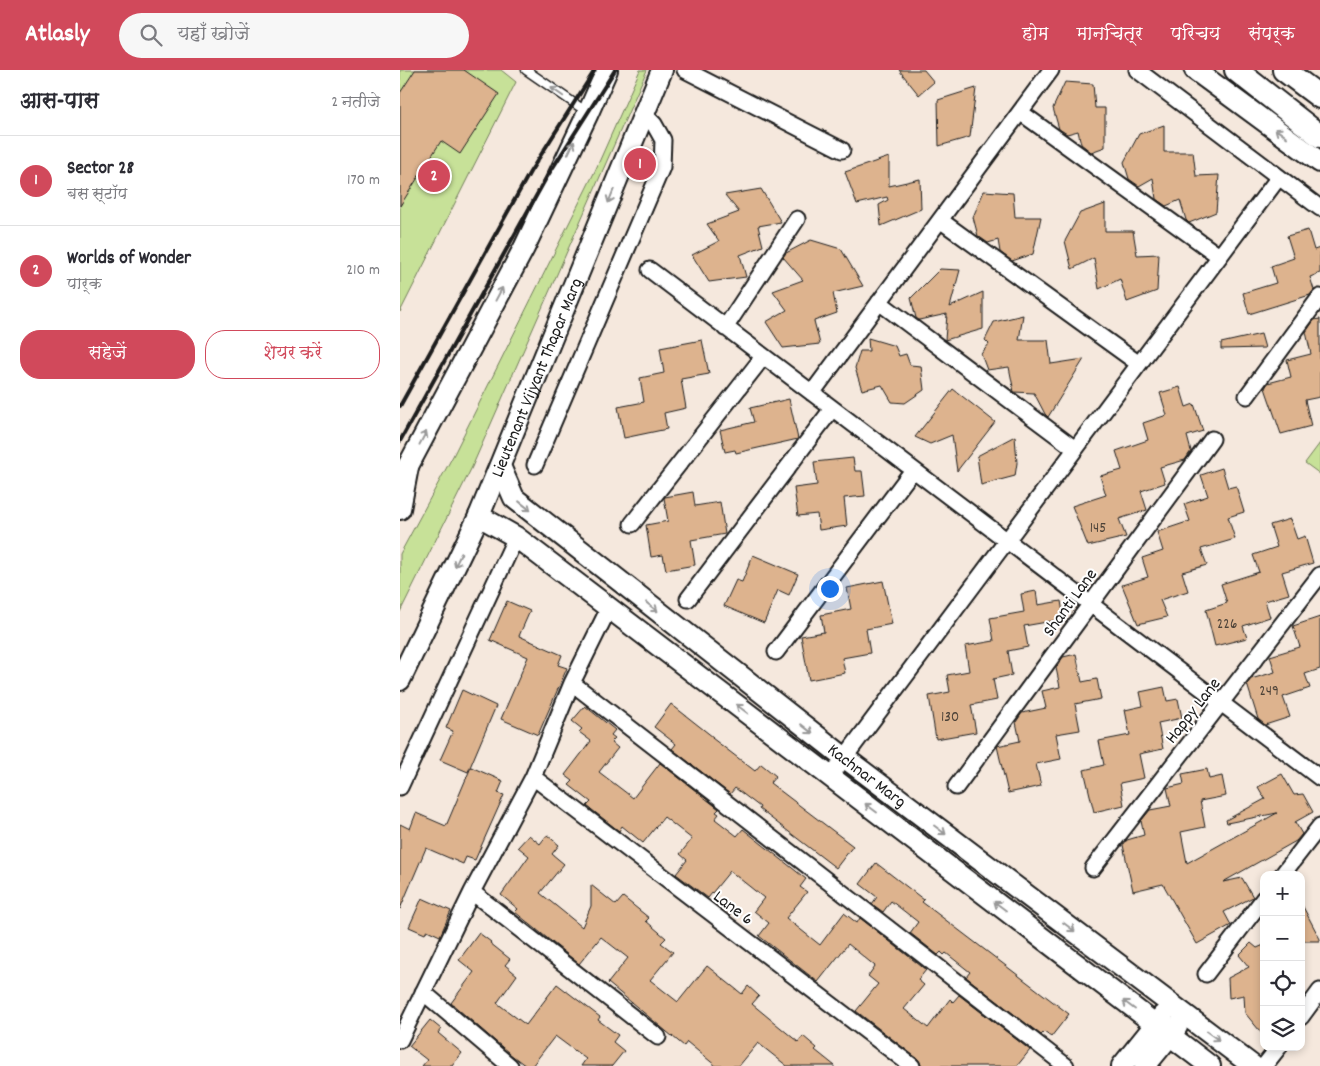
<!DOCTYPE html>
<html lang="hi">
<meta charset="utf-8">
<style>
:root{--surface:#fff;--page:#f7f7f7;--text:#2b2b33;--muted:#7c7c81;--line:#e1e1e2;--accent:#d1495b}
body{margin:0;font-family:Dekko,"Playpen Sans Deva",sans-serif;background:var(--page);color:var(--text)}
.controls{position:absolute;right:15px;bottom:15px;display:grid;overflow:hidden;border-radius:10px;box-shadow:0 2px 8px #0003}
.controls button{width:45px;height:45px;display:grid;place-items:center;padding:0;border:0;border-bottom:1px solid var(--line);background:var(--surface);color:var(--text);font:25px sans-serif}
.you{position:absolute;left:429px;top:518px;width:18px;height:18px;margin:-12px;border:4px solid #fff;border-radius:50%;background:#1a73e8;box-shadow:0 0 0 8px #1a73e833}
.badge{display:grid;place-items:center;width:32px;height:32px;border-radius:50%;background:var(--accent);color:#fff;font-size:16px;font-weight:700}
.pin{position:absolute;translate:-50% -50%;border:2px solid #fff;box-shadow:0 1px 5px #0006}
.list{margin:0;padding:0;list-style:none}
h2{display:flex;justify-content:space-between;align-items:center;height:65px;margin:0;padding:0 20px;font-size:21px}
h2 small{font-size:16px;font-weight:400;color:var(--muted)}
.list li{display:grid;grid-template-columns:32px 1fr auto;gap:15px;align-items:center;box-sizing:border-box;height:90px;padding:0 20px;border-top:1px solid var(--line)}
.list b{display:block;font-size:19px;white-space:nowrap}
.list p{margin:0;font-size:16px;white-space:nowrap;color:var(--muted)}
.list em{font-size:16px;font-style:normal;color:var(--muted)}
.actions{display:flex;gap:10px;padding:15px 20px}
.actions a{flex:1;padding:11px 0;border:1px solid var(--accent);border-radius:20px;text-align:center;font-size:18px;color:var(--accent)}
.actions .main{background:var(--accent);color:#fff}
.icon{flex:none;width:28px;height:28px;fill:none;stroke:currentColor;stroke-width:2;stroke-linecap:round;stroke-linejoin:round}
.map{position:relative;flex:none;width:920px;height:996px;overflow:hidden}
header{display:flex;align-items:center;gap:30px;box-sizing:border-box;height:70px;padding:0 25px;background:var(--accent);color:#fff}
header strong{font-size:24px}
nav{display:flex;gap:28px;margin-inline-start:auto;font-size:18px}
.search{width:350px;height:45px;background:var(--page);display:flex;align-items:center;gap:12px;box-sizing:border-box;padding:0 18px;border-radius:28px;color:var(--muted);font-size:19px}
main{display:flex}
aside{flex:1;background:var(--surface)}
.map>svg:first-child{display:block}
</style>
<header>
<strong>Atlasly</strong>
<div class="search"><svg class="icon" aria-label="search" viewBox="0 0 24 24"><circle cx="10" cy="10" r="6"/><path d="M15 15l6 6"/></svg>यहाँ खोजें</div>
<nav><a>होम</a><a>मानचित्र</a><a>परिचय</a><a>संपर्क</a></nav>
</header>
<main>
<aside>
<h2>आस-पास<small>2 नतीजे</small></h2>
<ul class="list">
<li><span class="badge">1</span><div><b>Sector 28</b><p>बस स्टॉप</p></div><em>170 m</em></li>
<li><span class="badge">2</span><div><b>Worlds of Wonder</b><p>पार्क</p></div><em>210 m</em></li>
</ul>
<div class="actions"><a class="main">सहेजें</a><a>शेयर करें</a></div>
</aside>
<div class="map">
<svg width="920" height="996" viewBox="0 0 920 996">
<rect width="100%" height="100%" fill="#f5e8dd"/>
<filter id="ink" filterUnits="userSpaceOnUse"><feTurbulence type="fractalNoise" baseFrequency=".02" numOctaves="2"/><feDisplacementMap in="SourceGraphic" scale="10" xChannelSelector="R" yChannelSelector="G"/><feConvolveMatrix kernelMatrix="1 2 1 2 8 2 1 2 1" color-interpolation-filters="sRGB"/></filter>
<g filter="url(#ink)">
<path fill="#c7e198" stroke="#727e5a" d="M 0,0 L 101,0 L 116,12 L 0,242 Z
M 240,0 L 247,0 L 72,397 L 0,542 L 0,484 L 54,384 L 195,101 Z
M 920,373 L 920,404 L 905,393 Z"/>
<path fill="#ddb38e" stroke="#1c1c1c" d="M 15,0 L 64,0 L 99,24 L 60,84 L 41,71 L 0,136 L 0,23 Z
M 499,0 L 524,0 L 534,12 L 519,25 Z
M 665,12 L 693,14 L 695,38 L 705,38 L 705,77 L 691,82 L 681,74 L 678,61 L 667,64 L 659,59 L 653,38 Z
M 576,18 L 570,67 L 539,76 L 538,30 Z
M 764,55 L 764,82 L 793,82 L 796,106 L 819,105 L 816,142 L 789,153 L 786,150 L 780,130 L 766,136 L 756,129 L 753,108 L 739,116 L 729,109 L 724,92 L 739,64 Z
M 489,87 L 489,116 L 520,109 L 521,139 L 481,156 L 479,135 L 488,130 L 487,127 L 457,134 L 445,102 Z
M 361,119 L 381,152 L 358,156 L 363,176 L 340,185 L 346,207 L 309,212 L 292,185 L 319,171 L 307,154 L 339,142 L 325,125 Z
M 584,121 L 613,123 L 615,147 L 641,147 L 633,184 L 612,191 L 600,182 L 598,170 L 588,173 L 578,166 L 573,147 Z
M 705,134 L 705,161 L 733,161 L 737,185 L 759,184 L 757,221 L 727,232 L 720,209 L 699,219 L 694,188 L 672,199 L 665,171 L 680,143 Z
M 908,160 L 914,180 L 920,178 L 920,203 L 910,207 L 914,220 L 910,225 L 849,244 L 843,223 L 876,213 L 871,196 L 894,188 L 887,166 Z
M 411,170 L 441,179 L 463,216 L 433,223 L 437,243 L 414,251 L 420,274 L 383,278 L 366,252 L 387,240 L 373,221 L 403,210 L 383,187 L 386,183 Z
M 540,199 L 560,200 L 550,237 L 583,222 L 583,259 L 545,270 L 547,244 L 519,250 L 516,248 L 511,228 Z
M 623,245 L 619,270 L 648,270 L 651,294 L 684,289 L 648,347 L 645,344 L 634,323 L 614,322 L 609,297 L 587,300 L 581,284 L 589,274 L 585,270 L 594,252 Z
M 920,249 L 920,327 L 905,330 L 911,356 L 881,364 L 865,318 L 868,313 L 891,307 L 887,290 L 911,284 L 906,262 L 914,250 Z
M 861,264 L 865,278 L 821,279 L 821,273 Z
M 468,268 L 495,276 L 499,286 L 506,284 L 510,295 L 521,296 L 524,320 L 505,333 L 492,332 L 482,315 L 462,320 L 455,298 L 460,281 L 469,281 Z
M 302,270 L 309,304 L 281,309 L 286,338 L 264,343 L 267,359 L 224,368 L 218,337 L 244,332 L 240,308 L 264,303 L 260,278 Z
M 780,317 L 786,337 L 794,334 L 803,361 L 787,366 L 791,381 L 785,390 L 760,397 L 765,413 L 741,421 L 747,440 L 719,449 L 726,467 L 688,476 L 672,436 L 706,425 L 700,406 L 722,400 L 716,381 L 748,370 L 743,353 L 767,345 L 760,323 Z
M 553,319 L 595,352 L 557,401 L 552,365 L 530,374 L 515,367 Z
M 389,329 L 398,369 L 336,383 L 335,380 L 325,382 L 320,360 L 354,352 L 350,338 Z
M 615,366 L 617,393 L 615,406 L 581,415 L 577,386 Z
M 453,388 L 455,401 L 462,401 L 465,426 L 444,428 L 447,456 L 419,460 L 417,444 L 398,446 L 394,418 L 417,415 L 414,392 Z
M 822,398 L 828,418 L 836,416 L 844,442 L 828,447 L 835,469 L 801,479 L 807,495 L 782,502 L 788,521 L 760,530 L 767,547 L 738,554 L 722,515 L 748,507 L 742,488 L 763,481 L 757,462 L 790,451 L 784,434 L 808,426 L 801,405 Z
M 293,422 L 295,436 L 320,432 L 325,464 L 291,470 L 295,495 L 266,500 L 263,485 L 251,487 L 246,455 L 268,451 L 264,428 L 265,427 Z
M 890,449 L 897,469 L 905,466 L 913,493 L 882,502 L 889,524 L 865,531 L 870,547 L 843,556 L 847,568 L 815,576 L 806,540 L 827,533 L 821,514 L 859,502 L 853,485 L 877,477 L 870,455 Z
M 353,485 L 398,504 L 389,525 L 378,520 L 364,553 L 324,536 L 336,510 L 342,512 Z
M 483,511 L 492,554 L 466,559 L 470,583 L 442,588 L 445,603 L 409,610 L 401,566 L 424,562 L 421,545 L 451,539 L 447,518 Z
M 636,521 L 638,535 L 661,531 L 664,549 L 624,556 L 628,577 L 608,581 L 612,605 L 593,609 L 597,630 L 571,635 L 576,662 L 536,669 L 529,626 L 550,622 L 547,605 L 569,601 L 565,576 L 594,571 L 590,548 L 624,542 L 621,524 Z
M 107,531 L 130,541 L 119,566 L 162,585 L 158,595 L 167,598 L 138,665 L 101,649 L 128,587 L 90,570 Z
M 920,547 L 920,599 L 905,604 L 910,618 L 883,627 L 890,647 L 865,655 L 858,649 L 847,614 L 851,609 L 875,602 L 870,586 L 900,577 L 893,556 Z
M 676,584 L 682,612 L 697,609 L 701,629 L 675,634 L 680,660 L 656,664 L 661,689 L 636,694 L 641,716 L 608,723 L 597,676 L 620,671 L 616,652 L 622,643 L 646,638 L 642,621 L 660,617 L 656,598 L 663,587 Z
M 764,617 L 767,631 L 778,629 L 782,648 L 758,653 L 763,679 L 739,684 L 744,708 L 720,713 L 724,735 L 694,742 L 684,700 L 704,695 L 699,671 L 730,665 L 725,640 L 743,636 L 740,622 Z
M 62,620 L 96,636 L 68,702 L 40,690 L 53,661 L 46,658 Z
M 271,634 L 313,667 L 312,668 L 355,701 L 361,694 L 376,706 L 370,713 L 453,776 L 436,798 L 359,739 L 360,737 L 335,718 L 330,724 L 272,679 L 276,674 L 254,657 Z
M 185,636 L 215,660 L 211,665 L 215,668 L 211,672 L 218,678 L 199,702 L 233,728 L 260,693 L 319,739 L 316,742 L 319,744 L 315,749 L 337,766 L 343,759 L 406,809 L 400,817 L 407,822 L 386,848 L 420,875 L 444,843 L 457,853 L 460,848 L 526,900 L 518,910 L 524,915 L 504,939 L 528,958 L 550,929 L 553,932 L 559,925 L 630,980 L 617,996 L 521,996 L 520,992 L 518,989 L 456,941 L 478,914 L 468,906 L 475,896 L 448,874 L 418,912 L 359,866 L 369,853 L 354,841 L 364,828 L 330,801 L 308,828 L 276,804 L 287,790 L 280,784 L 292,769 L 264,747 L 243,773 L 222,756 L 219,761 L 187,736 L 191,732 L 169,715 L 173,711 L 165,705 L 191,671 L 179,662 L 182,659 L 172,651 Z
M 71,697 L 103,711 L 98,723 L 104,725 L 75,790 L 66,787 L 63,794 L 26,778 L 0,839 L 0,754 L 10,759 L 16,743 L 46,756 Z
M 807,699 L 809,709 L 822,706 L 826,726 L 800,731 L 805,757 L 781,762 L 787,793 L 877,743 L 827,753 L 826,750 L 865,729 L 858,717 L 882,704 L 894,725 L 903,724 L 913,742 L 895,752 L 902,764 L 896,771 L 823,812 L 842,808 L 853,827 L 824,842 L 831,855 L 797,874 L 763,814 L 733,821 L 723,775 L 727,770 L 744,765 L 741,751 L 750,740 L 771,736 L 767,718 L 784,714 L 782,704 Z
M 129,765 L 140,774 L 147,765 L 159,775 L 152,784 L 164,794 L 140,823 L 182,857 L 191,836 L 191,815 L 216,835 L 223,827 L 249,848 L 246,851 L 266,868 L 261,873 L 273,882 L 250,910 L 278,932 L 307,896 L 342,924 L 348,916 L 359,926 L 352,934 L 398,972 L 403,966 L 417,978 L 415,980 L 435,996 L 387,996 L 358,973 L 339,996 L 316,996 L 287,972 L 284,976 L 208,913 L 228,888 L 201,867 L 179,894 L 115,842 L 118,839 L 101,825 L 129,786 L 118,777 Z
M 476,793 L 524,830 L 522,832 L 669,944 L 651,967 L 644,962 L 641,965 L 566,907 L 570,902 L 546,883 L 544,885 L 541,882 L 538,885 L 510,863 L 518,852 L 491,831 L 483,842 L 472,834 L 477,827 L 460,814 Z
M 22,828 L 51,841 L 40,866 L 27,860 L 25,864 L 9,857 Z
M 901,833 L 920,869 L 920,871 L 901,871 Z
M 79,863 L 91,872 L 90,873 L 110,889 L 105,895 L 117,905 L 97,933 L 126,955 L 157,914 L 200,947 L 198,950 L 218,965 L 213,972 L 224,981 L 212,996 L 181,996 L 186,989 L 155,966 L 132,996 L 126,996 L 110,984 L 51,933 L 74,902 L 59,890 Z
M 851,873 L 857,878 L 864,875 L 864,966 L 845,943 L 844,925 L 829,928 L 828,908 L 849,897 L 839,885 Z
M 30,950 L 41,959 L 38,963 L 62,983 L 52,996 L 22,996 L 27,990 L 9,976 Z"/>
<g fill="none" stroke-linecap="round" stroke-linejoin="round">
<g stroke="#1c1c1c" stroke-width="11">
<path id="lane" d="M 126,0 L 187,42"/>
</g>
<g stroke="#1c1c1c" stroke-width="19">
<path id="street" d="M 285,0 L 442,80
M 737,0 L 920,138
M 620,42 L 819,186
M 540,150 L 739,294
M 250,200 L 920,708
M 479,232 L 675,379
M 325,258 L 397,149
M 412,323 L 651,0
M 847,326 L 920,227
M 135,395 L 262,97 L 263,70 L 254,54 L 244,44
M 232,454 L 363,287
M 288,529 L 432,339
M 376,582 L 513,400
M 172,613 L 666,996
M 133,707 L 512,996
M 430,707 L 879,107
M 0,717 L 116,467
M 556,717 L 812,369
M 693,798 L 920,505
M 882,805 L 920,756
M 72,822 L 258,967
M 806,904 L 864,828
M 23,922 L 110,996
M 901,947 L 920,921
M 0,970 L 72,822 L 133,707 L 172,613 L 209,538
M 864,996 L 879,977"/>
</g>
<g stroke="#1c1c1c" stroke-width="24">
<g id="secondary">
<path d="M 795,0 L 920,92"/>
<path id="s1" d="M 100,396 L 114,428 L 445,688 L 853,996"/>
<path d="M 0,411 L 124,178 L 188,43 L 207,0"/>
<path d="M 0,439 L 8,397"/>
<path d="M 79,446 L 116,467 L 810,996"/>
<path id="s2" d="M 0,610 L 79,446 L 262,0"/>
<path d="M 722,996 L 763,945"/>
<path d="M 745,996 L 777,957"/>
</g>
</g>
<g stroke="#1c1c1c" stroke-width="26">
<path id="primary" d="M 836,0 L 920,66
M 884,0 L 920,27"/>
</g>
<use href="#lane" stroke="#fff" stroke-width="8"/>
<use href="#street" stroke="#fff" stroke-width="15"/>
<use href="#secondary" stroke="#fff" stroke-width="20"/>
<use href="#primary" stroke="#fff" stroke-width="22"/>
<path stroke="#1c1c1c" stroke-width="4" d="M 0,336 L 130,102 L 195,0
M 0,371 L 145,110 L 215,0"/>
</g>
<defs><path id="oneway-shaft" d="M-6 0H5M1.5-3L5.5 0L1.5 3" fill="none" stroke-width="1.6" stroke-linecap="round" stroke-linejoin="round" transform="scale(1.25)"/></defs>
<g stroke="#999">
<use href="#oneway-shaft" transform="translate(157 22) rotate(-145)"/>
<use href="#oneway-shaft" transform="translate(881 63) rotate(-144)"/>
<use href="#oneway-shaft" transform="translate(171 78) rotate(-65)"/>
<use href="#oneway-shaft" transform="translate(211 126) rotate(112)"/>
<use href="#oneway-shaft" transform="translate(99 224) rotate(-62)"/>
<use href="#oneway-shaft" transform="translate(23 368) rotate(-62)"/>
<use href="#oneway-shaft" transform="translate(125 436) rotate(38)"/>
<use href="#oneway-shaft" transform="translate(58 490) rotate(116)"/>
<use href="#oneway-shaft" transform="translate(252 537) rotate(38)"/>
<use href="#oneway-shaft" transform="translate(342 639) rotate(-143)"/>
<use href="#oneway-shaft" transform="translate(407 659) rotate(38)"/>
<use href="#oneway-shaft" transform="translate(471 738) rotate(-143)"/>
<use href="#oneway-shaft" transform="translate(540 760) rotate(37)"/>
<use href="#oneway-shaft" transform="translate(600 836) rotate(-143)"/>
<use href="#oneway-shaft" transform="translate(669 857) rotate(37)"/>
<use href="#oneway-shaft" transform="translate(729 935) rotate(-143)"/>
<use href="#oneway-shaft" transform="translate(813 966) rotate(36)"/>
</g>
</g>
<g text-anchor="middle" stroke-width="4" stroke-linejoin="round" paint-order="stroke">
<g font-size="15" fill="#4c4238">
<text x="698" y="462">145</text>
<text x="827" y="558">226</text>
<text x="869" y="625">249</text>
<text x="550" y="651">130</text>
</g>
<g font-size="18" fill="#1c1c1c" stroke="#fff">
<text dy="6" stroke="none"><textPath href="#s2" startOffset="332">Lieutenant Vijyant Thapar Marg</textPath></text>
<text transform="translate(669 532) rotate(-54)" y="6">Shanti Lane</text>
<text transform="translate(792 640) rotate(-52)" y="6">Happy Lane</text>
<text dy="6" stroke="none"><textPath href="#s1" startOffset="484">Kachnar Marg</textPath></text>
<text transform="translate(334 837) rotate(37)" y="6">Lane 6</text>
</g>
</g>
</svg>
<div class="controls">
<button>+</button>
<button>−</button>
<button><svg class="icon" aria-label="locate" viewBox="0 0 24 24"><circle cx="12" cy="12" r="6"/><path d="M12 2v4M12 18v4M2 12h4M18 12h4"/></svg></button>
<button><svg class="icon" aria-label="layers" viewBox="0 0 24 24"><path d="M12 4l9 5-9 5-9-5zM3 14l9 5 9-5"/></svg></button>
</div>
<div class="you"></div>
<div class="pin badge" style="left:240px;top:94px">1</div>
<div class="pin badge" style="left:34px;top:106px">2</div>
</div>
</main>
